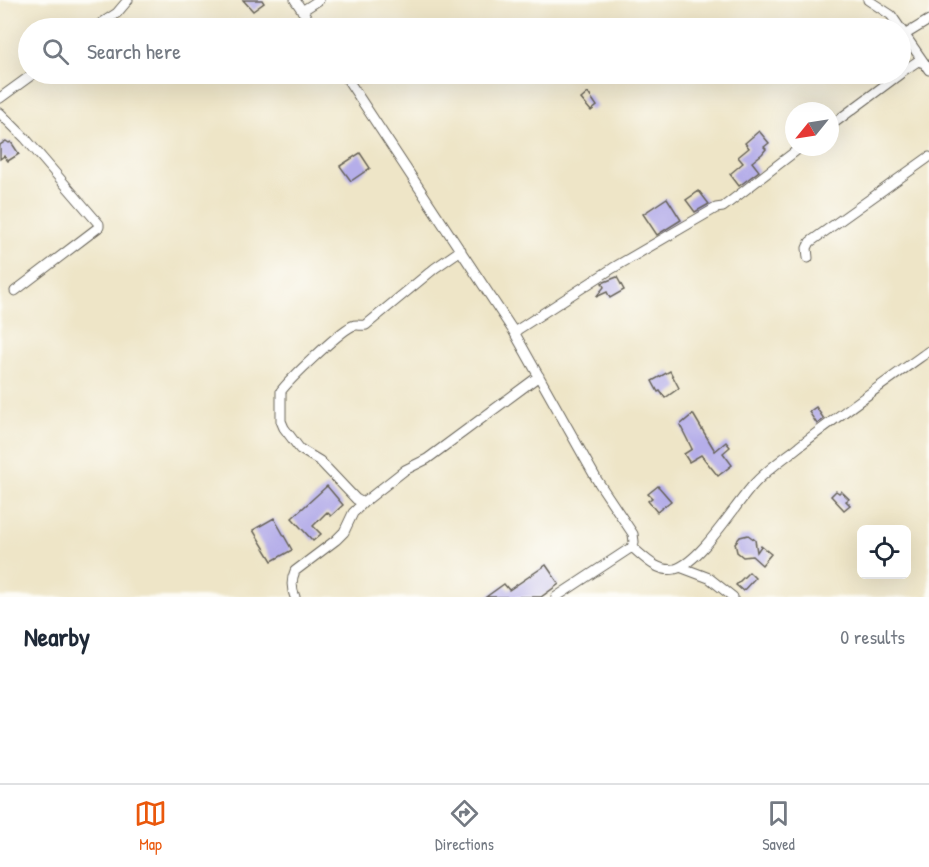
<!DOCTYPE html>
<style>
:root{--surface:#fff;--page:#f6f6f7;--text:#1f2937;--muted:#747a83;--line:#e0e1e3;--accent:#ea580c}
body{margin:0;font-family:"Patrick Hand",sans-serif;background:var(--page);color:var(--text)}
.controls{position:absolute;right:18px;bottom:18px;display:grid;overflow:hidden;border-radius:9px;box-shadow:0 6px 24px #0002}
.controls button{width:54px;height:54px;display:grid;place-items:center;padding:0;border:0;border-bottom:2px solid var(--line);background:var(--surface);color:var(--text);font:30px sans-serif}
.compass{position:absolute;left:785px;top:102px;width:54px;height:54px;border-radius:50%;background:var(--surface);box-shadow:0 6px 24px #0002;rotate:240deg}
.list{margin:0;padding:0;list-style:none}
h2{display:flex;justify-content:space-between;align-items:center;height:78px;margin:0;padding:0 24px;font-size:26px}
h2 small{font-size:20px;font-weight:400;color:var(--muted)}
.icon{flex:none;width:33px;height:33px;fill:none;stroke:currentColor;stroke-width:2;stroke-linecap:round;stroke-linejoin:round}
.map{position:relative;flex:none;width:929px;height:597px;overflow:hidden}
.search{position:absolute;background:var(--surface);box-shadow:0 6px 24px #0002;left:18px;right:18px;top:18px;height:66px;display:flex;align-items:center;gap:15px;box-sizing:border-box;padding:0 21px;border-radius:33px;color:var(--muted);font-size:22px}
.sheet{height:186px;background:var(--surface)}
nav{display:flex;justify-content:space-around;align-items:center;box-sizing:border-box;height:84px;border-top:2px solid var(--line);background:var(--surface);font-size:16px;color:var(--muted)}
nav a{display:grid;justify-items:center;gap:3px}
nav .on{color:var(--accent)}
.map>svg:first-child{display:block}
</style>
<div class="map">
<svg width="929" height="597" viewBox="0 0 929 597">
<rect width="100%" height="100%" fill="#fdfcf7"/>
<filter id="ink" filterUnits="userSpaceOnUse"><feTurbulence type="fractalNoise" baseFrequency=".0167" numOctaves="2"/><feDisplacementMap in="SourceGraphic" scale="12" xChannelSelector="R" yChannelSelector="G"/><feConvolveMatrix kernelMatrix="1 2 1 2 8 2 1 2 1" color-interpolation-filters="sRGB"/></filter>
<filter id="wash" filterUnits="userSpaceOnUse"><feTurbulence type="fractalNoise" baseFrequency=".008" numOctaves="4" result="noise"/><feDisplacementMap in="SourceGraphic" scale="24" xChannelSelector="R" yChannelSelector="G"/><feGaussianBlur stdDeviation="1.35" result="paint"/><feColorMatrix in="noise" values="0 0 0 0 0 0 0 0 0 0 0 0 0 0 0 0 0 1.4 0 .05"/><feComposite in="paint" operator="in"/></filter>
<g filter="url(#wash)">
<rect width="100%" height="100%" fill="#eee5c7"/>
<g id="blocks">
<path fill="#b5aee9" d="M 243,0 L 262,0 L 264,3 L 253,11 Z
M 588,93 L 597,106 L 591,111 L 581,99 Z
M 759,131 L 769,143 L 764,147 L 766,149 L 762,154 L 752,162 L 759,171 L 739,186 L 730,174 L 743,163 L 738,157 L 749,148 L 745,143 Z
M 6,141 L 9,143 L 11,142 L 19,154 L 8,161 L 4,156 L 0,159 L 0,145 Z
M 360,153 L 370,168 L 351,181 L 340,166 Z
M 699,191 L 709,204 L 695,212 L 686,200 Z
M 667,198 L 681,220 L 657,235 L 643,214 Z
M 617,277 L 624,290 L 610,298 L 607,292 L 596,297 L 604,287 L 602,283 Z
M 670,371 L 679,388 L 665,398 L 660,391 L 658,392 L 652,381 Z
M 816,407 L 824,419 L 817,424 L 809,412 Z
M 693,414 L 715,451 L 726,442 L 730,447 L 723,453 L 732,465 L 718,476 L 701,455 L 689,462 L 684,454 L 692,449 L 680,425 Z
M 327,486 L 343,505 L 331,516 L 327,512 L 313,526 L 321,534 L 313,541 L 292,518 Z
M 658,486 L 671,501 L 657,512 L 648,501 L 652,498 L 648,494 Z
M 836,491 L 839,493 L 841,491 L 849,499 L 846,501 L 850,505 L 844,510 L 831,496 Z
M 274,518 L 292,550 L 272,561 L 253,530 Z
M 748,535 L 755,540 L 757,552 L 761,546 L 771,554 L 762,565 L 752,556 L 743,557 L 737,552 L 735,543 L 740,537 Z
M 546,565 L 559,584 L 541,597 L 486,597 L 504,584 L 509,590 Z
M 749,572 L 755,578 L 743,591 L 736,585 Z"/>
</g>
</g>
<g filter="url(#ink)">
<use href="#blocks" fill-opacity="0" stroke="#666258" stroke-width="1.5"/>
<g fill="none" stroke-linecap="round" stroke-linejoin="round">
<g stroke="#666258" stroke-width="11">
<path id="minor" d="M 295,0 L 314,28
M 868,0 L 891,15 L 929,70
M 302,11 L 319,0
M 94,28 L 117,13 L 128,0
M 906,34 L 929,20
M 900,73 L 918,61 L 924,63
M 344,74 L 514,332 L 597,480 L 633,534 L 634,542 L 632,547 L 556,597
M 0,98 L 33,74
M 0,113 L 25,138 L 99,224 L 99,227 L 95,230 L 15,291
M 830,126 L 900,74
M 808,258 L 807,248 L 810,242 L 929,157
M 514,332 L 613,268 L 716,208 L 723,207 L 801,147
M 363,503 L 356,499 L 320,461 L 300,449 L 284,428 L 281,421 L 281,391 C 291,378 338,333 352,326 C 356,324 361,326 366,325 L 435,268 L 461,250
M 632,547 C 644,557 658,573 675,569 C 701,562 736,503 755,483 C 767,470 783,459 797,448 C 840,414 884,383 929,351
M 680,567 L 709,578 L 733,597
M 295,597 C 291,588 291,580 295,571 L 336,540 L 344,532 L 353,513 L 363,503 L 405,470 L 427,459 L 539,376"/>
</g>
<use href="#minor" stroke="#fff" stroke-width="9"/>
</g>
</g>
</svg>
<div class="controls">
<button><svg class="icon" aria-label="locate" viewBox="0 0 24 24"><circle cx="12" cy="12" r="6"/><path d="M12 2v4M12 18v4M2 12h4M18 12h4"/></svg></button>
</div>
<svg class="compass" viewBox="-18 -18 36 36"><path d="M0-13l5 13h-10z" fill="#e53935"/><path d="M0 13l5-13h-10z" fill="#747a83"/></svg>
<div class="search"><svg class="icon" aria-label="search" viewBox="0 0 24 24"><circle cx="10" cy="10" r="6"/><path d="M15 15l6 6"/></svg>Search here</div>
</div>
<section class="sheet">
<h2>Nearby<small>0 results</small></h2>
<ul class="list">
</ul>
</section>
<nav>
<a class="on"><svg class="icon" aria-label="map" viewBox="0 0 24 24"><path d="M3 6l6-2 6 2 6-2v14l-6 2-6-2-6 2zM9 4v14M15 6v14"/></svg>Map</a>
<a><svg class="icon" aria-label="directions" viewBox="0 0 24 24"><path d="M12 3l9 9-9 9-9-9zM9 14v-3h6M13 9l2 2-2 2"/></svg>Directions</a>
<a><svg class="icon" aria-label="saved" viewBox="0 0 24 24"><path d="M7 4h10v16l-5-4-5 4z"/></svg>Saved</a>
</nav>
